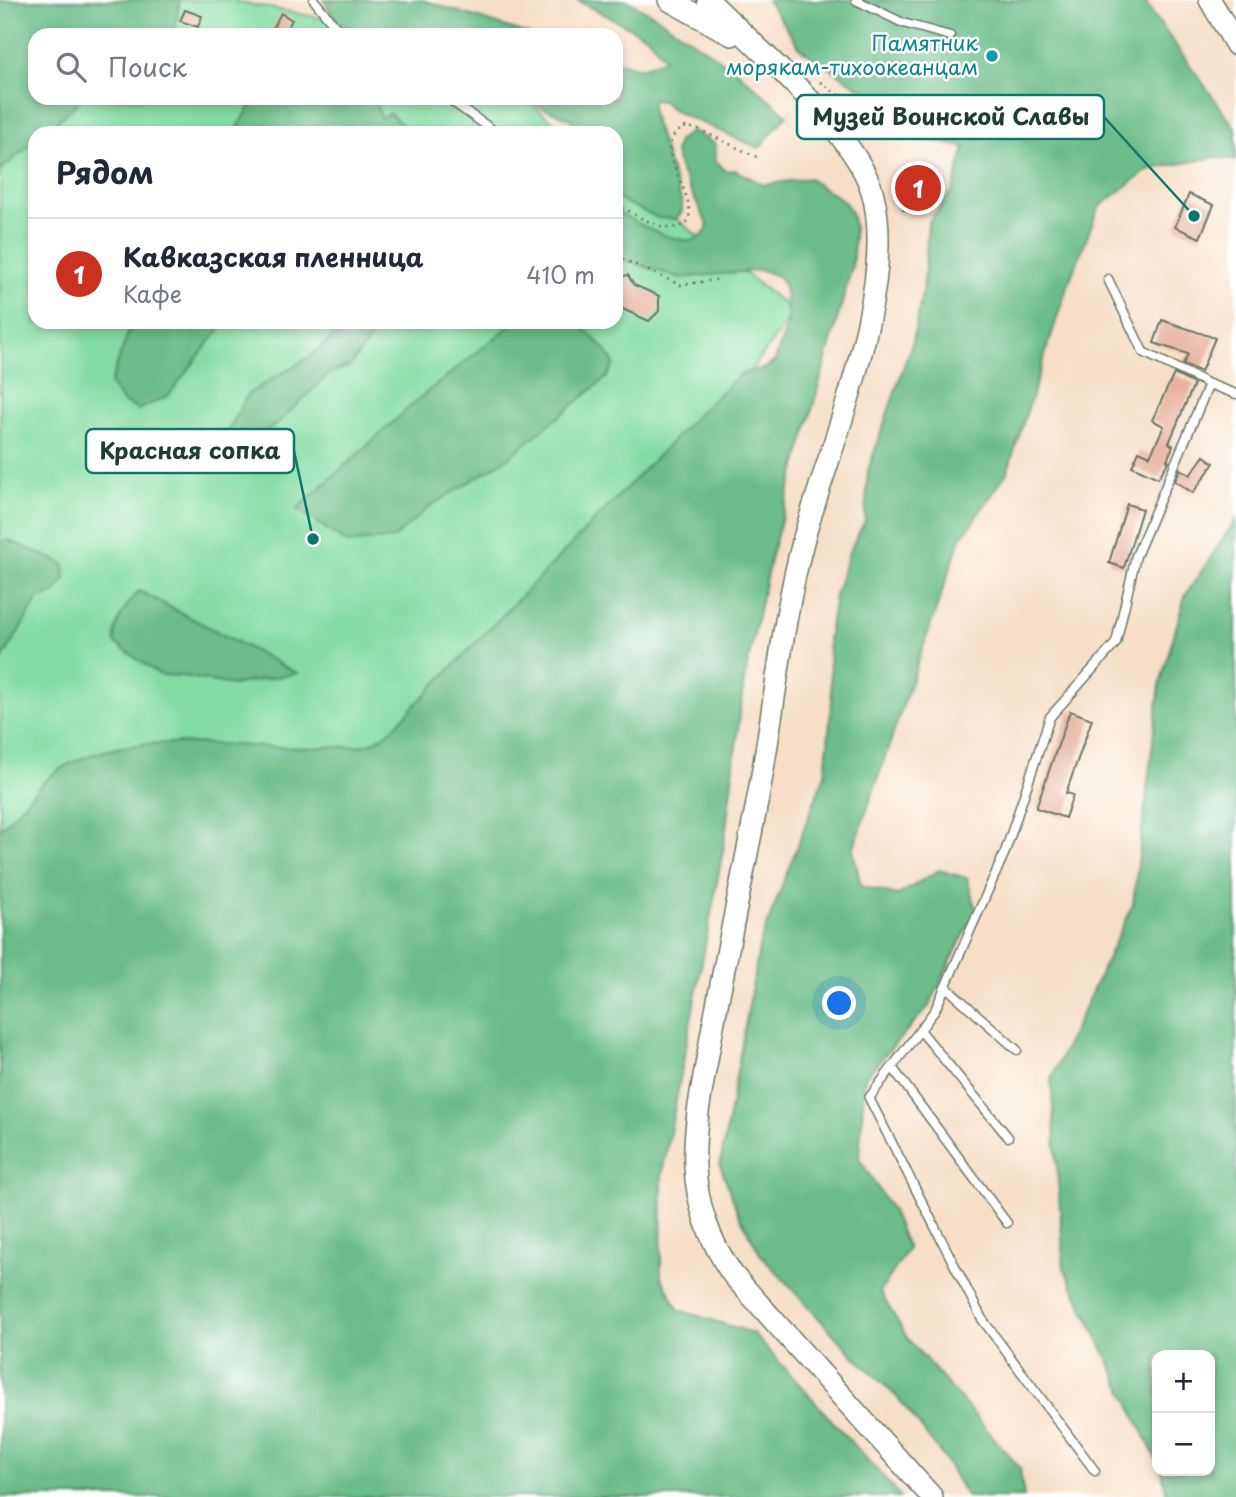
<!DOCTYPE html>
<html lang="ru">
<meta charset="utf-8">
<style>
:root{--surface:#fff;--page:#f6f6f7;--text:#1f2937;--muted:#747a83;--line:#e0e1e3;--accent:#c8321e}
body{margin:0;font-family:"Playpen Sans",sans-serif;background:var(--page);color:var(--text)}
.controls{position:absolute;right:21px;bottom:21px;display:grid;overflow:hidden;border-radius:14px;box-shadow:0 4px 10px #0003}
.controls button{width:63px;height:63px;display:grid;place-items:center;padding:0;border:0;border-bottom:2px solid var(--line);background:var(--surface);color:var(--text);font:35px sans-serif}
.you{position:absolute;left:840px;top:1004px;width:24px;height:24px;margin:-18px;border:5px solid #fff;border-radius:50%;background:#1a73e8;box-shadow:0 0 0 10px #1a73e833}
.badge{display:grid;place-items:center;width:46px;height:46px;border-radius:50%;background:var(--accent);color:#fff;font-size:23px;font-weight:700}
.pin{position:absolute;translate:-50% -50%;border:4px solid #fff;box-shadow:0 2px 7px #0006}
.list{margin:0;padding:0;list-style:none}
h2{display:flex;justify-content:space-between;align-items:center;height:91px;margin:0;padding:0 28px;font-size:30px}
h2 small{font-size:23px;font-weight:400;color:var(--muted)}
.list li{display:grid;grid-template-columns:46px 1fr auto;gap:21px;align-items:center;box-sizing:border-box;height:112px;padding:0 28px;border-top:2px solid var(--line)}
.list b{display:block;font-size:26px;white-space:nowrap}
.list p{margin:0;font-size:23px;white-space:nowrap;color:var(--muted)}
.list em{font-size:23px;font-style:normal;color:var(--muted)}
.icon{flex:none;width:38px;height:38px;fill:none;stroke:currentColor;stroke-width:2;stroke-linecap:round;stroke-linejoin:round}
.map{position:relative;flex:none;width:1236px;height:1497px;overflow:hidden}
.search{position:absolute;background:var(--surface);box-shadow:0 4px 10px #0003;left:28px;top:28px;width:595px;height:77px;display:flex;align-items:center;gap:18px;box-sizing:border-box;padding:0 24px;border-radius:21px;color:var(--muted);font-size:26px}
.panel{position:absolute;background:var(--surface);box-shadow:0 4px 10px #0003;left:28px;top:126px;width:595px;height:203px;border-radius:21px}
.map>svg:first-child{display:block}
</style>
<div class="map">
<svg width="1236" height="1497" viewBox="0 0 1236 1497">
<rect width="100%" height="100%" fill="#fff"/>
<filter id="ink" filterUnits="userSpaceOnUse"><feTurbulence type="fractalNoise" baseFrequency=".0143" numOctaves="2"/><feDisplacementMap in="SourceGraphic" scale="14" xChannelSelector="R" yChannelSelector="G"/><feConvolveMatrix kernelMatrix="1 2 1 2 8 2 1 2 1" color-interpolation-filters="sRGB"/></filter>
<filter id="wash" filterUnits="userSpaceOnUse"><feTurbulence type="fractalNoise" baseFrequency=".00686" numOctaves="4" result="noise"/><feDisplacementMap in="SourceGraphic" scale="28" xChannelSelector="R" yChannelSelector="G"/><feGaussianBlur stdDeviation="1.57" result="paint"/><feColorMatrix in="noise" values="0 0 0 0 0 0 0 0 0 0 0 0 0 0 0 0 0 1.4 0 .05"/><feComposite in="paint" operator="in"/></filter>
<g filter="url(#wash)">
<rect width="100%" height="100%" fill="#f6dfc6"/>
<path fill="#83dca2" stroke="#518c6b" stroke-width="2" d="M 77,0 L 229,0 L 408,35 L 41,35 Z
M 0,75 L 35,98 L 524,98 L 568,133 L 35,133 L 35,322 L 616,322 L 616,171 L 794,312 L 467,756 L 0,866 Z"/>
<path fill="#6abc88" stroke="#447c5e" stroke-width="2" d="M 0,0 L 180,0 L 173,35 L 35,35 L 35,98 L 83,98 L 44,133 L 35,133 L 35,141 L 0,170 Z
M 324,0 L 423,0 L 531,35 L 375,35 L 336,23 Z
M 577,0 L 626,0 L 654,15 L 737,71 L 787,115 L 759,148 L 676,112 L 662,101 L 652,100 L 652,114 L 682,203 L 682,212 L 676,219 L 658,218 L 616,198 L 616,133 L 582,133 L 570,119 L 521,98 L 616,98 L 616,61 L 640,68 L 665,59 L 648,37 Z
M 767,0 L 1143,0 L 1236,129 L 1236,160 L 1215,157 L 1148,170 L 1099,207 L 1067,287 L 1007,473 L 960,540 L 853,850 L 861,886 L 898,895 L 939,870 L 967,878 L 976,910 L 929,1006 L 865,1077 L 859,1158 L 892,1211 L 908,1249 L 880,1292 L 908,1339 L 1020,1468 L 1024,1497 L 967,1497 L 944,1458 L 898,1398 L 848,1350 L 760,1254 L 738,1213 L 720,1165 L 760,943 L 825,774 L 832,701 L 828,640 L 835,596 L 849,552 L 865,521 L 868,470 L 913,340 L 924,283 L 928,223 L 953,190 L 965,147 L 925,140 L 884,104 L 801,49 Z
M 255,98 L 375,98 L 381,118 L 390,113 L 402,125 L 394,133 L 235,133 Z
M 692,131 L 716,144 L 716,161 L 726,171 L 735,170 L 764,185 L 809,178 C 821,188 830,191 841,199 C 860,213 853,248 852,267 L 770,560 L 744,681 L 724,845 L 662,1175 L 661,1277 L 679,1310 L 753,1333 L 901,1497 L 0,1497 L 0,829 C 22,808 41,778 69,764 C 151,725 240,753 326,747 C 338,746 356,748 368,744 C 390,737 408,711 424,696 L 704,408 L 741,374 L 765,368 L 775,361 L 788,321 L 784,284 L 778,276 L 761,270 L 680,278 L 616,257 L 616,211 C 635,221 699,262 708,225 L 679,168 L 675,152 L 678,141 Z
M 132,322 L 225,322 L 168,396 L 138,410 L 123,402 L 110,384 Z
M 351,322 L 373,322 L 378,328 L 351,365 L 330,373 L 276,425 L 250,440 L 236,443 L 228,431 L 248,394 L 309,357 Z
M 515,322 L 577,322 L 606,350 L 614,364 L 607,377 L 508,458 L 429,507 L 394,538 L 347,543 L 297,509 L 422,396 Z
M 1236,519 L 1236,1497 L 1167,1497 L 1162,1471 L 1210,1471 L 1210,1355 L 1157,1355 L 1157,1461 L 1064,1268 L 1051,1079 L 1133,904 L 1160,684 L 1185,596 Z
M 8,540 L 64,564 L 65,579 L 56,592 L 38,599 L 0,663 L 0,543 Z
M 139,591 L 297,673 L 233,685 L 183,676 L 160,675 L 115,643 C 113,623 126,605 139,591 Z"/>
<g id="blocks">
<path fill="#e7b19a" d="M 185,10 L 202,16 L 198,27 L 180,21 Z
M 281,13 L 292,20 L 283,35 L 269,35 Z
M 909,169 L 932,172 L 927,205 L 924,205 L 922,213 L 903,210 Z
M 1189,194 L 1214,205 L 1200,238 L 1175,227 Z
M 628,275 L 634,285 L 659,296 L 659,311 L 649,321 L 616,306 L 616,277 Z
M 1162,320 L 1215,338 L 1201,372 L 1183,364 L 1188,354 L 1154,343 Z
M 1174,374 L 1194,384 L 1169,443 L 1173,446 L 1167,460 L 1169,461 L 1158,478 L 1132,466 L 1139,451 L 1150,456 L 1164,426 L 1152,420 Z
M 1204,456 L 1214,463 L 1193,493 L 1175,481 L 1180,469 L 1190,475 Z
M 1127,504 L 1142,509 L 1124,568 L 1109,563 Z
M 1070,711 L 1092,719 L 1066,793 L 1073,795 L 1065,818 L 1036,808 Z"/>
</g>
</g>
<g filter="url(#ink)">
<use href="#blocks" fill-opacity="0" stroke="#6a7667" stroke-width="2"/>
<g fill="none" stroke-linecap="round" stroke-linejoin="round">
<g stroke="#6a7667" stroke-width="11">
<path id="lane" d="M 314,0 L 342,35
M 856,0 L 903,23 L 950,36
M 447,98 L 497,133
M 1108,279 L 1143,352 L 1209,384
M 946,987 L 1017,1050
M 920,1030 L 1008,1137
M 892,1067 L 1007,1223
M 1095,1471 L 982,1319 L 869,1098 L 935,1010 L 1005,852 L 1050,717 L 1116,643 L 1136,556 L 1209,384 L 1236,394"/>
</g>
<g stroke="#6a7667" stroke-width="24">
<path id="secondary" d="M 669,0 L 732,35
M 708,0 C 754,45 855,133 872,191 C 899,285 830,445 804,538 C 780,627 774,718 756,808 C 741,885 725,961 711,1037 C 704,1080 693,1123 695,1167 C 697,1207 710,1242 733,1275 L 932,1497
M 1210,0 L 1236,45"/>
</g>
<path stroke="#6a7667" stroke-width="2.5" stroke-dasharray="2 5" stroke-linecap="butt" d="M 820,82 L 846,100
M 616,204 C 635,214 665,236 686,224 C 704,196 642,146 686,127 L 698,129 L 761,159
M 616,256 L 680,285 L 721,279"/>
<use href="#lane" stroke="#fff" stroke-width="8"/>
<use href="#secondary" stroke="#fff" stroke-width="21"/>
</g>
</g>
<circle fill="#0f9aa8" stroke="#fff" stroke-width="2.5" cx="992" cy="56" r="7"/>
<g text-anchor="middle" stroke-width="5" stroke-linejoin="round" paint-order="stroke">
<g font-size="21" fill="#0d838f" stroke="#fff" text-anchor="end">
<text x="978" y="51">Памятник<tspan x="978" dy="24">морякам-тихоокеанцам</tspan></text>
</g>
</g>
<path fill="none" stroke="#0f766e" stroke-width="2.5" d="M1194 216L1104 117M313 539L294 451"/>
<g fill="#0f766e" stroke="#fff" stroke-width="2.5">
<circle cx="1194" cy="216" r="7"/>
<circle cx="313" cy="539" r="7"/>
</g>
<g fill="#fff" stroke="#0f766e" stroke-width="2.5">
<rect x="797" y="95" width="307" height="44" rx="7"/>
<rect x="86" y="429" width="208" height="44" rx="7"/>
</g>
<g font-size="23" text-anchor="middle" font-weight="bold" fill="#1f3d34">
<text x="951" y="125">Музей Воинской Славы</text>
<text x="190" y="459">Красная сопка</text>
</g>
</svg>
<div class="controls">
<button>+</button>
<button>−</button>
</div>
<div class="you"></div>
<div class="pin badge" style="left:918px;top:188px">1</div>
<div class="search"><svg class="icon" aria-label="search" viewBox="0 0 24 24"><circle cx="10" cy="10" r="6"/><path d="M15 15l6 6"/></svg>Поиск</div>
<section class="panel">
<h2>Рядом<small></small></h2>
<ul class="list">
<li><span class="badge">1</span><div><b>Кавказская пленница</b><p>Кафе</p></div><em>410 m</em></li>
</ul>
</section>
</div>
